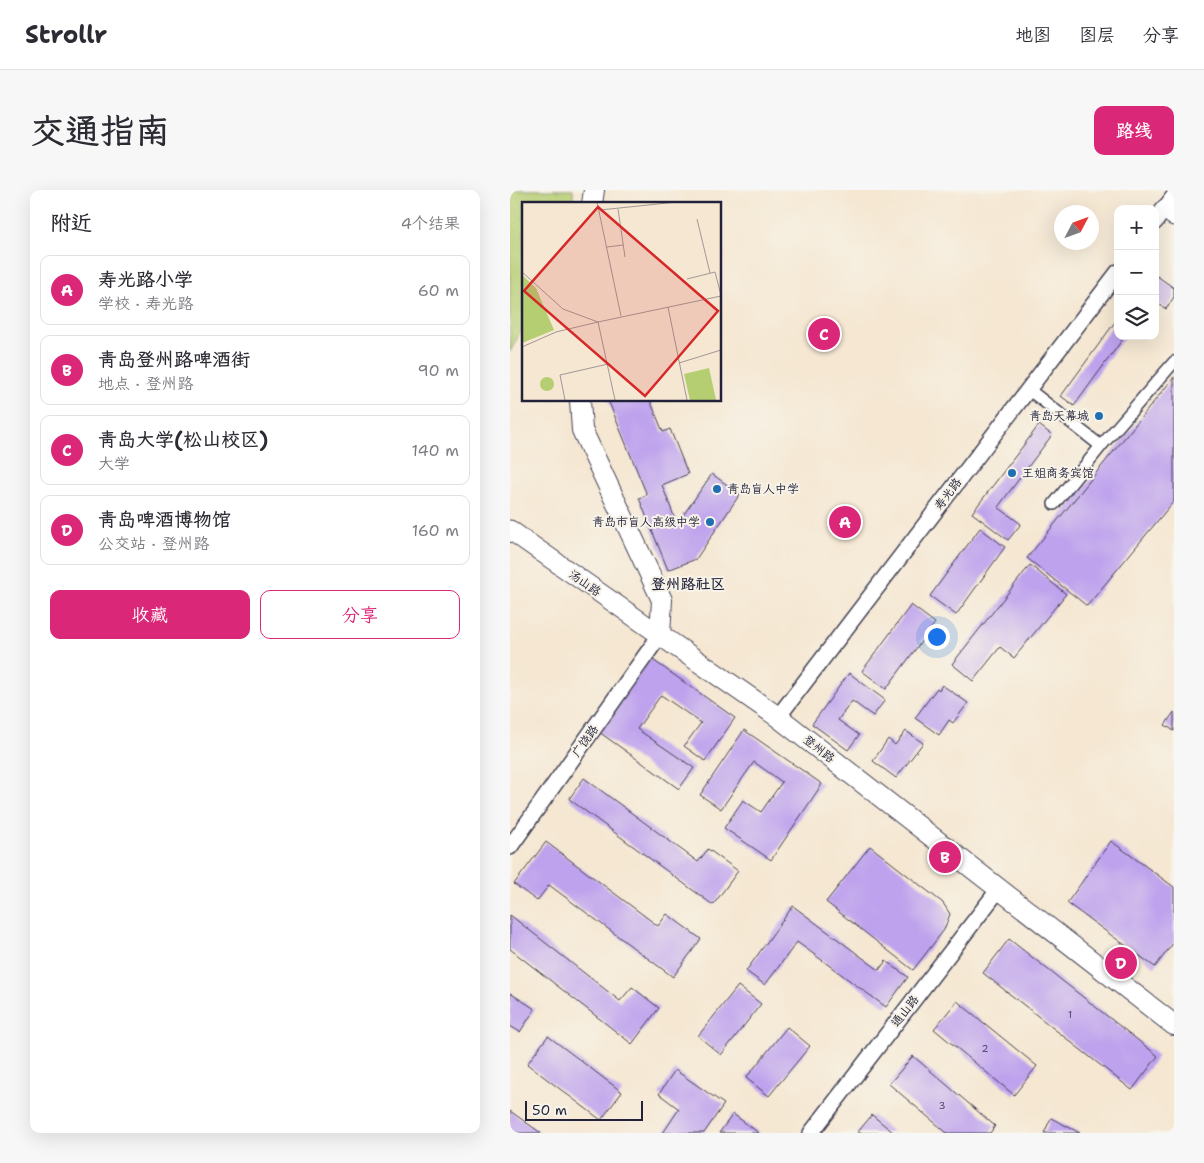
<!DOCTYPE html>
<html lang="zh">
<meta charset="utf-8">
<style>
:root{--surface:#fff;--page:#f7f7f7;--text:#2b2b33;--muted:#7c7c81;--line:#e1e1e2;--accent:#db2777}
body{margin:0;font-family:"Shantell Sans","LXGW WenKai TC",sans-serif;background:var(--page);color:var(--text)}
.controls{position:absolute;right:15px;top:15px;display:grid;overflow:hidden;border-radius:10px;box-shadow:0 5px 20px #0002}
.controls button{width:45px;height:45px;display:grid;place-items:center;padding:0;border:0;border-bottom:1px solid var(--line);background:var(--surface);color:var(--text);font:25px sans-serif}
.compass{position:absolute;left:544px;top:15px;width:45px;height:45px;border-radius:50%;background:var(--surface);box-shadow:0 5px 20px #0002;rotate:49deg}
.scale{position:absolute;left:15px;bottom:12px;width:118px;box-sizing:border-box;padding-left:5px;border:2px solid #22223b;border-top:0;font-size:14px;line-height:18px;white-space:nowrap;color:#22223b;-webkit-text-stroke:4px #f7f3e8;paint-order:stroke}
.you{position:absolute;left:426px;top:446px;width:18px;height:18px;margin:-12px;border:4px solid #fff;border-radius:50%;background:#1a73e8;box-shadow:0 0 0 8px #1a73e833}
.badge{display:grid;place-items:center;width:32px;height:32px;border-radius:50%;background:var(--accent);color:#fff;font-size:16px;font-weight:700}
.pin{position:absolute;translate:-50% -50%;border:2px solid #fff;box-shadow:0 1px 5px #0006}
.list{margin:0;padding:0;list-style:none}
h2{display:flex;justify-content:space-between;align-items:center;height:65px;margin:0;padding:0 20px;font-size:21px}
h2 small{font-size:16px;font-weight:400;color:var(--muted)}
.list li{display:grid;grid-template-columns:32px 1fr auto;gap:15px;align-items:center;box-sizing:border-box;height:70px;margin:0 10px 10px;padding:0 10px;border:1px solid var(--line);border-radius:10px}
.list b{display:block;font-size:19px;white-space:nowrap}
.list p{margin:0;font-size:16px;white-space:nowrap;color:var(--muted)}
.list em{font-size:16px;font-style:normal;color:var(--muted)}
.actions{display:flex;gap:10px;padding:15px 20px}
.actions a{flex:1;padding:11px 0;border:1px solid var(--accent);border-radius:10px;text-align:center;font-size:18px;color:var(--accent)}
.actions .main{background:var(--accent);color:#fff}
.icon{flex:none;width:28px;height:28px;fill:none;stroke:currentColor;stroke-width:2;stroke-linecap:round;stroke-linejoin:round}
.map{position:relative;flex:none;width:664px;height:943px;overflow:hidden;border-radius:10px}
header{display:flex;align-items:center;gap:30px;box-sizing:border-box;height:70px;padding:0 25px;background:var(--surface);border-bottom:1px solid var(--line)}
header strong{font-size:24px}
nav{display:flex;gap:28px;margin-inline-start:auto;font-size:18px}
.intro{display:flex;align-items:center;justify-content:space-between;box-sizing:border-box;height:120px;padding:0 30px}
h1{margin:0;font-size:35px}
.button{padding:12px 22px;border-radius:10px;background:var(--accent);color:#fff;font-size:18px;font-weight:700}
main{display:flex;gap:30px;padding:0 30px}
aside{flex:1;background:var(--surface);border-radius:10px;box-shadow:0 5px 20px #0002}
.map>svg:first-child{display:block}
</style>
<header>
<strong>Strollr</strong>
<nav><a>地图</a><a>图层</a><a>分享</a></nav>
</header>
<div class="intro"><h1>交通指南</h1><a class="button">路线</a></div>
<main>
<aside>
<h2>附近<small>4个结果</small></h2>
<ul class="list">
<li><span class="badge">A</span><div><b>寿光路小学</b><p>学校 · 寿光路</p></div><em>60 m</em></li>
<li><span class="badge">B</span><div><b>青岛登州路啤酒街</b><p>地点 · 登州路</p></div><em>90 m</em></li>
<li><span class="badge">C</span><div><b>青岛大学(松山校区)</b><p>大学</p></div><em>140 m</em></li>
<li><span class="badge">D</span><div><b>青岛啤酒博物馆</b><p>公交站 · 登州路</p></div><em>160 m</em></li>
</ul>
<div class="actions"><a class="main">收藏</a><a>分享</a></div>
</aside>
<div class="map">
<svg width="664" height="943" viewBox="0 0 664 943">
<rect width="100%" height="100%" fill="#f7f3e8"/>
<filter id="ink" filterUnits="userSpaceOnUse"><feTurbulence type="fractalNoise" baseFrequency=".02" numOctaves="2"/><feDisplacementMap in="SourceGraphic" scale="10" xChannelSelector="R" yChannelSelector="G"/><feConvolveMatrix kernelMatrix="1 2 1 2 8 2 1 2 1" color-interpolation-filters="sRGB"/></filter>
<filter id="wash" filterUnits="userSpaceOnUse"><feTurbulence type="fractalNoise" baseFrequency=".0096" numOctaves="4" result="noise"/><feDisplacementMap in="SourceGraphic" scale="20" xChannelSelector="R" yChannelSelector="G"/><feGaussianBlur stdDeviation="1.12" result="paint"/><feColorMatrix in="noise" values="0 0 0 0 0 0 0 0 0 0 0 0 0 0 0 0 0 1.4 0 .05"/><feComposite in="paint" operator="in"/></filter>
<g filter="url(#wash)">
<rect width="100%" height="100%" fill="#f5e7d2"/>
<path fill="#b5ce72" stroke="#6c7856" d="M 0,0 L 63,0 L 63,14 L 14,14 L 14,135 L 0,162 Z"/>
<g id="blocks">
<path fill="#bea2ed" d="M 647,86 L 664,98 L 664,107 L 656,119 L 645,111 L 645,87 Z
M 608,128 L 608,146 L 615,146 L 564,216 L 551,206 Z
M 664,187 L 664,311 L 577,416 L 517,368 Z
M 98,210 L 140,210 L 153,242 L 160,239 L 178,284 L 152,295 L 167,334 L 202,284 L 230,304 L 186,369 L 158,380 L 129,308 L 137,305 Z
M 529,235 L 542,245 L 488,317 L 511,334 L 498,350 L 462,323 Z
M 470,338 L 495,357 L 446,425 L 420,406 Z
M 520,375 L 556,404 L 504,468 L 490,457 L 463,491 L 442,474 Z
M 401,415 L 425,433 L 376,499 L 352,481 Z
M 140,468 L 225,528 L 195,571 L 174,556 L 191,533 L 151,505 L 127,539 L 184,578 L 169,599 L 89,542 Z
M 339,483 L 375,510 L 363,526 L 342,511 L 328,530 L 349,545 L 338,560 L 302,534 Z
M 432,495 L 458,513 L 443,533 L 439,530 L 429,545 L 405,528 L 427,498 L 429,500 Z
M 664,522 L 664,541 L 655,535 Z
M 234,540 L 312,594 L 261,670 L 214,638 L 233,610 L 251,622 L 272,592 L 244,572 L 211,619 L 190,605 Z
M 396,541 L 413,553 L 386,588 L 363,571 L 378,549 L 385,555 Z
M 74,588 L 188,672 L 198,659 L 228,681 L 203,715 L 59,609 Z
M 601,651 L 664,697 L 664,752 L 645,777 L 557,713 Z
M 36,652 L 148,736 L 157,724 L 191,749 L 163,787 L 39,695 L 27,711 L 4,694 Z
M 360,656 L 433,713 L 440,724 L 434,740 L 403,780 L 316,712 Z
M 283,716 L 369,780 L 376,771 L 398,787 L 376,817 L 287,752 L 255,795 L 236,781 Z
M 0,725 L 110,811 L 122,797 L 149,818 L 122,854 L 0,759 Z
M 499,749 L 648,866 L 622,900 L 473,783 Z
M 228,796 L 251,814 L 211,865 L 188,846 Z
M 0,803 L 25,819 L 10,842 L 0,836 Z
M 447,811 L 527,876 L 504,905 L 424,839 Z
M 277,837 L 300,856 L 259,906 L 236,888 Z
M 38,846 L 112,902 L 91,930 L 17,874 Z
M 403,866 L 485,936 L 480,943 L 437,943 L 379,894 Z
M 165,880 L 214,914 L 194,943 L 153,943 L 169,919 L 149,904 Z
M 0,921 L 31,943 L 0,943 Z
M 223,924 L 249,943 L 209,943 Z
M 362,925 L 384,943 L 347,943 Z
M 541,928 L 570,943 L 534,943 Z"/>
</g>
</g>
<g filter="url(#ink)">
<use href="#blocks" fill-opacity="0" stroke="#424052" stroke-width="1"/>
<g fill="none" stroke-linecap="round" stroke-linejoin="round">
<g stroke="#424052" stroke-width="14">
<path id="pedestrian" d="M 518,199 L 591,256
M 544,314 L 591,256 L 664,172"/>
</g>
<g stroke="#424052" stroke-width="18">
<path id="minor" d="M 645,32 L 664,6
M 268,527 L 608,82
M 0,657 L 150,445
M 301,943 L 489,699"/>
</g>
<g stroke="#424052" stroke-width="21">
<path id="tertiary" d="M 655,19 L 664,26
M 0,340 L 150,445"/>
</g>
<g stroke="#424052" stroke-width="22">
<path id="secondary" d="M 82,14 L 84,0
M 70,210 L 72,240 L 152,410 L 150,445 L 268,527 L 664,835"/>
</g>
<use href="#pedestrian" stroke="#fff" stroke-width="11"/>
<use href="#minor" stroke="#fff" stroke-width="15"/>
<use href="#tertiary" stroke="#fff" stroke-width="19"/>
<use href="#secondary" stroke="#fff" stroke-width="20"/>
</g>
</g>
<g fill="#1f6fb2" stroke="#f7f3e8" stroke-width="2">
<circle cx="589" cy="226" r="5"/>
<circle cx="502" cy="283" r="5"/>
<circle cx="207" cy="299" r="5"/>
<circle cx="200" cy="332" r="5"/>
</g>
<g text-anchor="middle" stroke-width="4" stroke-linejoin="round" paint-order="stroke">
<g font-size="10" fill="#494268">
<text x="560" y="828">1</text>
<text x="475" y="862">2</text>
<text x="432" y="919">3</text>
</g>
<g font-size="12" fill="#22223b" stroke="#f7f3e8" text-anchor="end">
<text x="579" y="230">青岛天幕城</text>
<text x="512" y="287" text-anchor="start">王姐商务宾馆</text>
<text x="217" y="303" text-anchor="start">青岛盲人中学</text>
<text x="190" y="336">青岛市盲人高级中学</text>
</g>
<g font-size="12" fill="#22223b" stroke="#f7f3e8">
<text transform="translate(438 304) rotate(-53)" y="4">寿光路</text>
<text transform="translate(75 393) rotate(35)" y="4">汤山路</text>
<text transform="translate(75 551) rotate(-55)" y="4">广饶路</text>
<text transform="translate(309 559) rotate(38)" y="4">登州路</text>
<text transform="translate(395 821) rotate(-52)" y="4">通山路</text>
</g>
<g font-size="15" font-weight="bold" fill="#22223b" stroke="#f7f3e8">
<text x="178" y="399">登州路社区</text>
</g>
</g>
<g transform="translate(12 12)">
<rect width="199" height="199" fill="#f5e7d2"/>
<path d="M 0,73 L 14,86 L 32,128 L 0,141 ZM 187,166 L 194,198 L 168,198 L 162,172 ZM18 182a7 7 0 1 1 14 0a7 7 0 1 1-14 0Z" fill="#b5ce72"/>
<path fill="none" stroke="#a19896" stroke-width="1" d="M 75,0 L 99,114M 96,7 L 103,55M 78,8 L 155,0M 175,17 L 188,71M 85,45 L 101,43M 0,70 L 41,107 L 76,120 L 199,94M 165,77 L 193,70 L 199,93M 146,105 L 165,198M 0,145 L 34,130 L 76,120 L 93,198M 157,161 L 199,148M 43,198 L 38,173 L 86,162"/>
<path fill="#d62828" fill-opacity="0.15" stroke="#d62828" stroke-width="2.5" d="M 76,5 L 196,109 L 123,194 L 2,89 Z"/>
<rect width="199" height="199" fill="none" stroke="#22223b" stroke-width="2.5"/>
</g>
</svg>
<div class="controls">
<button>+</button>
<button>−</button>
<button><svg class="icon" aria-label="layers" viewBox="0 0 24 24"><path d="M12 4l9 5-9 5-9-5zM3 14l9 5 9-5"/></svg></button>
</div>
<svg class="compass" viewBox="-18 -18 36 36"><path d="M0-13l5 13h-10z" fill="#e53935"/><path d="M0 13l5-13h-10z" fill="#7c7c81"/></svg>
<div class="scale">50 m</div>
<div class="you"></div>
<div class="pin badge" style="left:335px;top:332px">A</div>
<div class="pin badge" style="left:435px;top:667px">B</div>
<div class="pin badge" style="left:314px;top:144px">C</div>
<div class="pin badge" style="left:611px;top:773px">D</div>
</div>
</main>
